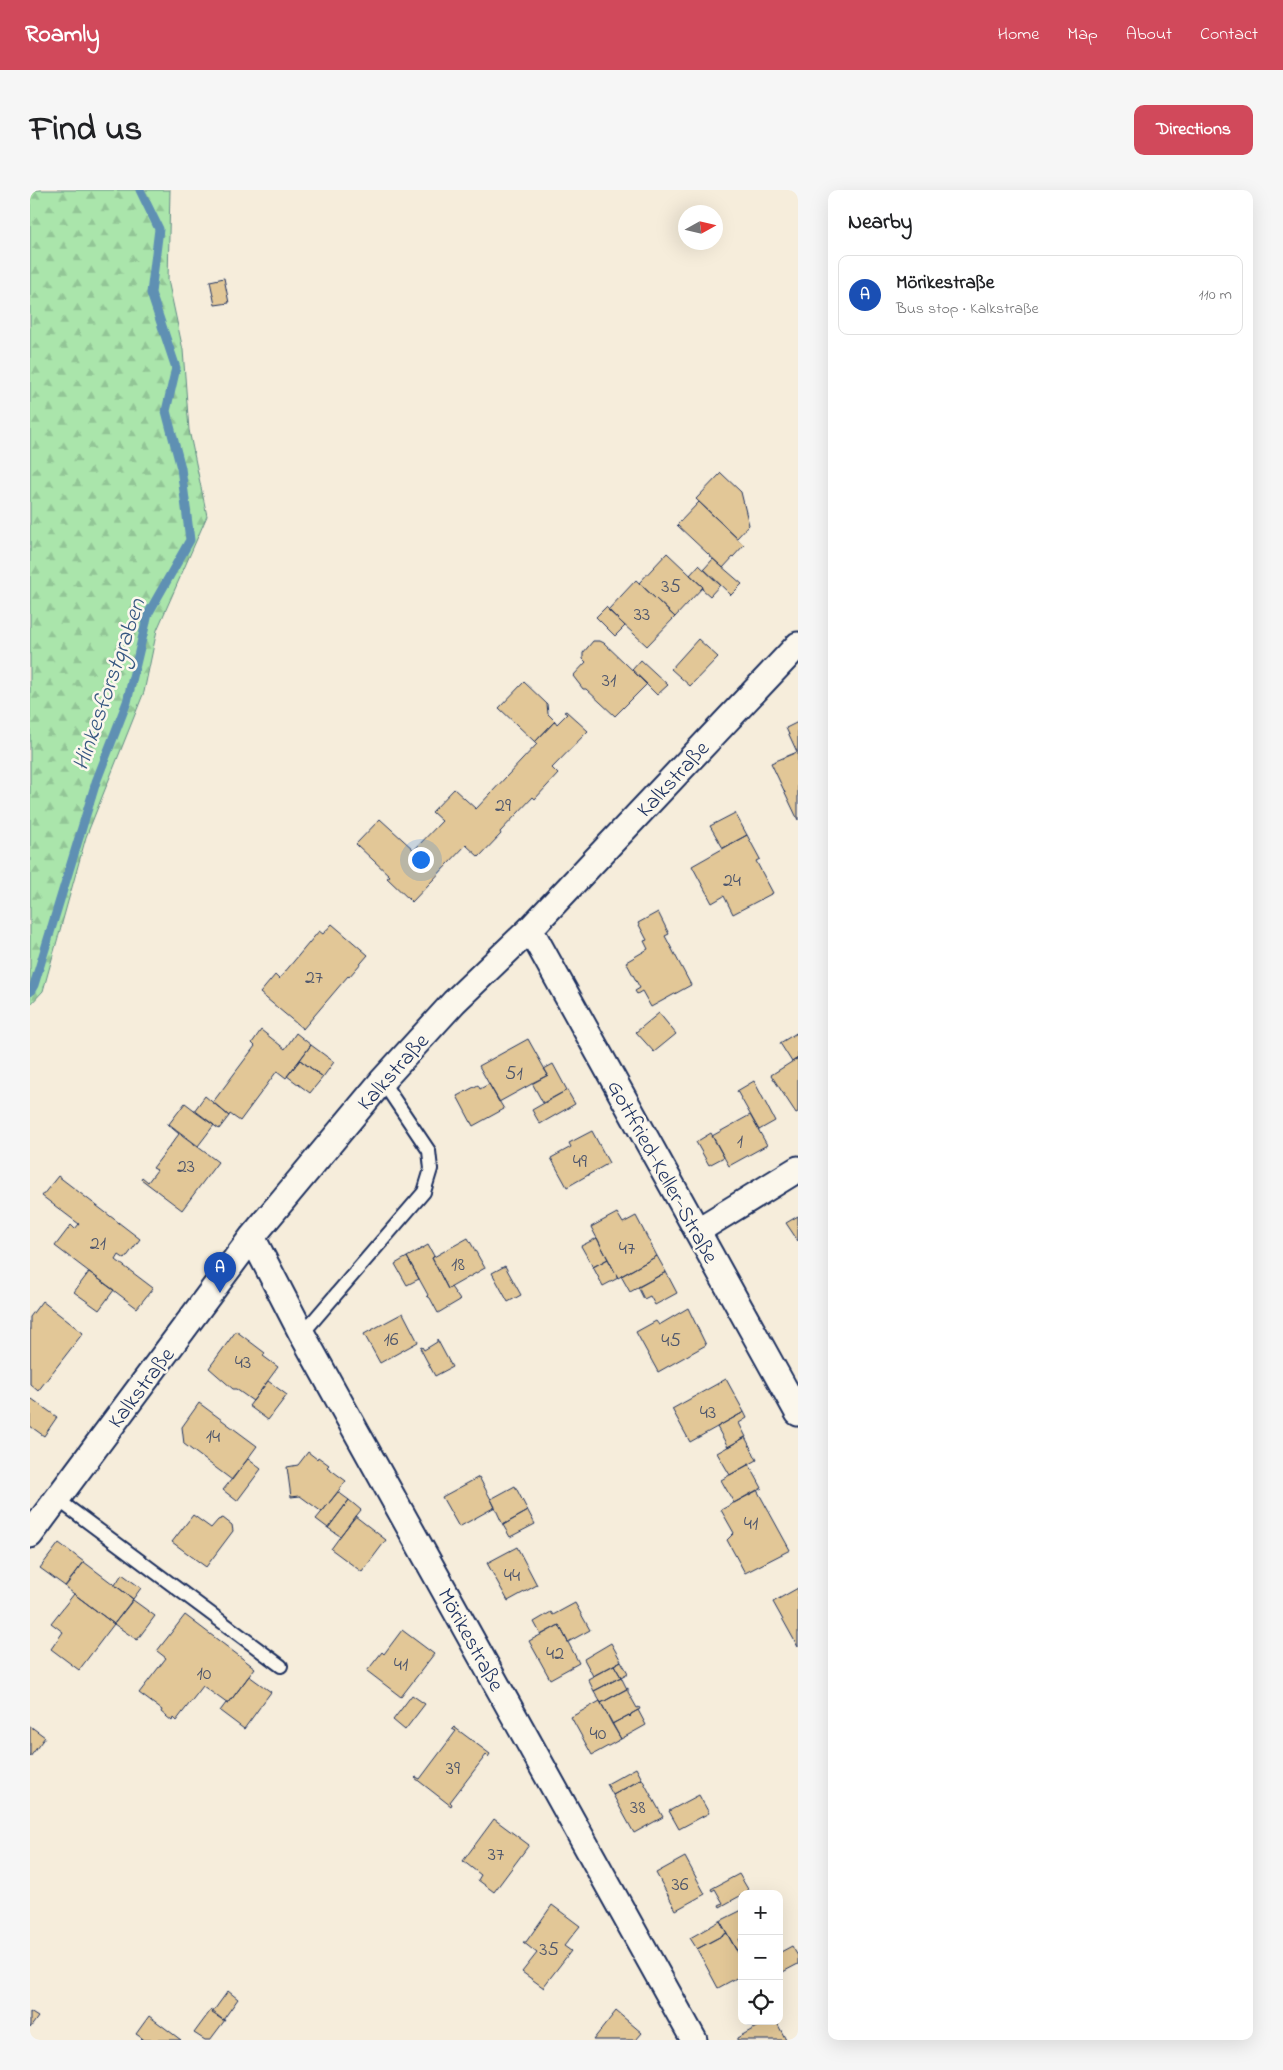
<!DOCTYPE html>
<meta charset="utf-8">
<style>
:root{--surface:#fff;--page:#f6f6f6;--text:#202124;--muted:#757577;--line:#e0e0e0;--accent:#d1495b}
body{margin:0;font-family:"Indie Flower",sans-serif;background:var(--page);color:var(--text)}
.controls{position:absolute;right:15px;bottom:15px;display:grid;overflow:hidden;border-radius:10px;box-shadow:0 5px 20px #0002}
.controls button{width:45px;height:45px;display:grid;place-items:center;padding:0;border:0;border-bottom:1px solid var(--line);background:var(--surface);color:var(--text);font:25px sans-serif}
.compass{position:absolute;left:648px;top:15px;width:45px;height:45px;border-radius:50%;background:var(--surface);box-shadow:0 5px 20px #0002;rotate:82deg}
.you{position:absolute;left:390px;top:669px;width:18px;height:18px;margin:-12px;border:4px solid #fff;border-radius:50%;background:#1a73e8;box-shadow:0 0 0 8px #1a73e833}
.badge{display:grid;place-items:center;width:32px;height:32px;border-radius:50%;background:var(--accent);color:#fff;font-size:16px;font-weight:700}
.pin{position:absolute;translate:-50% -41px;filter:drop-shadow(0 1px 2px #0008)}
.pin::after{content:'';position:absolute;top:26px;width:18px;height:15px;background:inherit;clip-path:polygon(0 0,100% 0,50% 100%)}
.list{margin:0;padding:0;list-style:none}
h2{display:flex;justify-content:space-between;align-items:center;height:65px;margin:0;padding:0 20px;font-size:21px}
h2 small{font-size:16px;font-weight:400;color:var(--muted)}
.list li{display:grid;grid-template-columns:32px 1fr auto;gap:15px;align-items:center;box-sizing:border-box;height:80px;margin:0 10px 10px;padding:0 10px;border:1px solid var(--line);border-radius:10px}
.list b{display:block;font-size:19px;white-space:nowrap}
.list p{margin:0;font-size:16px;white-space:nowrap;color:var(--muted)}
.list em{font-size:16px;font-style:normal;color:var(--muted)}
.icon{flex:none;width:28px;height:28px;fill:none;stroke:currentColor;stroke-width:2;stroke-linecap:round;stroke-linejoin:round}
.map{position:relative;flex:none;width:768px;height:1850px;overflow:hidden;border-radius:10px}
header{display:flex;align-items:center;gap:30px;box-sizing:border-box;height:70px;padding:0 25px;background:var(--accent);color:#fff}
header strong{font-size:24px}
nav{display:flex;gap:28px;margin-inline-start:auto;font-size:18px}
.intro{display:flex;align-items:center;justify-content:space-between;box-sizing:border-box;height:120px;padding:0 30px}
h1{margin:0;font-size:35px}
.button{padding:12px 22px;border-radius:10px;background:var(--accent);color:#fff;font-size:18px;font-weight:700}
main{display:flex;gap:30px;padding:0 30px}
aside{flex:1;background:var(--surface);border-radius:10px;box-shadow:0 5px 20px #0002}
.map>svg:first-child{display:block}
</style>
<header>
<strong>Roamly</strong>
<nav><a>Home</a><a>Map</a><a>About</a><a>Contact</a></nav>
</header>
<div class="intro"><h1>Find us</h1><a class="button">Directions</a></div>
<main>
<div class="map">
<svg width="768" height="1850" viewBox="0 0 768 1850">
<defs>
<pattern id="forest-firs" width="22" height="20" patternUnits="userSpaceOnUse" patternTransform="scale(1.25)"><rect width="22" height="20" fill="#aae5ab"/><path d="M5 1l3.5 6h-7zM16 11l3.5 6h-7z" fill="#92c596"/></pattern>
</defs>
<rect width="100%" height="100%" fill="#f6eddb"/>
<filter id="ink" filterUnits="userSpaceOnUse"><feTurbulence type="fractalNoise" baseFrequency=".02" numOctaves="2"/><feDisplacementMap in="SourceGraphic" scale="10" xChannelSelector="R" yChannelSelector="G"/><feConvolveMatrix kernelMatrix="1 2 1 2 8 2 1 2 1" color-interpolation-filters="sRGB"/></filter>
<g filter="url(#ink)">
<path fill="url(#forest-firs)" stroke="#628a84" d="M 0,0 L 140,0 L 138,90 L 153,160 L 159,240 L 177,326 L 127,440 L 114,502 L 56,647 L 13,801 L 0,815 Z"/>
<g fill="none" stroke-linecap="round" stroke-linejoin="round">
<path stroke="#5e90b3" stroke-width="9" d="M 0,802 L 4,795 L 66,592 L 97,512 L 118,424 L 160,350 L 151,278 L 136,221 L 146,178 L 121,103 L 129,39 L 110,0"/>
</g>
<path fill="#e2c797" stroke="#1b2f5e" d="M 194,88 L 199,113 L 185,115 L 180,91 Z
M 691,283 L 711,302 L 719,335 L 707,348 L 666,309 Z
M 669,312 L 714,355 L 693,378 L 647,335 Z
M 637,363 L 673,397 L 645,427 L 609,393 Z
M 683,369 L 712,394 L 701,405 L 674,379 Z
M 669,375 L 690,395 L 680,406 L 672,399 L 673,397 L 660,385 Z
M 606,390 L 645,427 L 617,456 L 578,420 Z
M 576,417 L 595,436 L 585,446 L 566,427 Z
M 668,449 L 688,467 L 660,496 L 641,479 Z
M 563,451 L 570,451 L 574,453 L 617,494 L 585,526 L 556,499 L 553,499 L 543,486 L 556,472 L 553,469 L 553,463 Z
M 611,470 L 638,495 L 627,505 L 602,480 Z
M 494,492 L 517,514 L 518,524 L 525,531 L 505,552 L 469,518 Z
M 536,521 L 558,541 L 522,578 L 528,584 L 505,609 L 503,607 L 470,642 L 471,644 L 449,667 L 436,655 L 382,712 L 357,688 L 360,686 L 326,654 L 350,629 L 384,660 L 412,631 L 402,622 L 424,599 L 446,619 L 507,554 L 505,552 L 525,531 L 527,534 L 537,524 L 534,522 Z
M 768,532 L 768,630 L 741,573 L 767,562 L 756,538 Z
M 705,623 L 717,645 L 693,658 L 680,636 Z
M 717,645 L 730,669 L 726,671 L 743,703 L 703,724 L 694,706 L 682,713 L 662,676 Z
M 628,722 L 639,744 L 635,746 L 661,795 L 621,817 L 612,801 L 607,804 L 605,801 L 610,798 L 596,772 L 618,759 L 614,751 L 617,750 L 608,733 Z
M 302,734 L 338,765 L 319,787 L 318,786 L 273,839 L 230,803 L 245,785 L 249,789 L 289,741 L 293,744 Z
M 629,823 L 646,844 L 624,862 L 606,842 Z
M 231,840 L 255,859 L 266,843 L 281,855 L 256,888 L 247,881 L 210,931 L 200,924 L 199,926 L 183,912 L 225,856 L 222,853 Z
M 768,842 L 768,868 L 762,872 L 750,853 Z
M 498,849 L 518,885 L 469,912 L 449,876 Z
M 281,855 L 304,872 L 293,887 L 270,870 Z
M 768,868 L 768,922 L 766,923 L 741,885 Z
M 270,870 L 293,887 L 280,903 L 257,886 Z
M 523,874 L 537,900 L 513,913 L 502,893 L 518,885 L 514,879 Z
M 724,891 L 745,931 L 729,940 L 707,901 Z
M 459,894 L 474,919 L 443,936 L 427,906 L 448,895 L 450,899 Z
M 537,900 L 545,914 L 510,934 L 502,920 Z
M 175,906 L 199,926 L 189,939 L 164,921 Z
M 155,913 L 184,935 L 168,956 L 139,934 Z
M 720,925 L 737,955 L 699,976 L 682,946 Z
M 136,933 L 188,972 L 152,1020 L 111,989 L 112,987 L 118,992 L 127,980 L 123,978 L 149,944 Z
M 562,941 L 579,973 L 537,997 L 521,968 L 541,957 L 539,953 Z
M 681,943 L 694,967 L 679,975 L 666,952 Z
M 28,986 L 110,1049 L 95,1069 L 89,1065 L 86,1070 L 123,1098 L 107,1118 L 25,1056 L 41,1035 L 45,1039 L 49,1034 L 12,1006 Z
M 587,1023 L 593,1033 L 606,1026 L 627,1066 L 588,1088 L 561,1037 Z
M 768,1026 L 768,1051 L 756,1033 Z
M 438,1048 L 455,1078 L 418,1099 L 402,1068 Z
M 567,1048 L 578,1069 L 563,1077 L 551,1056 Z
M 398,1055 L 404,1066 L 402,1068 L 418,1099 L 421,1097 L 430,1110 L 408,1123 L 400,1108 L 397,1106 L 398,1105 L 377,1067 Z
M 627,1066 L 636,1082 L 600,1102 L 591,1086 Z
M 377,1067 L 389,1089 L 377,1095 L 365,1074 Z
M 578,1069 L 588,1088 L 573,1096 L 563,1077 Z
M 475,1076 L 491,1105 L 478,1112 L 462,1083 Z
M 59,1082 L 84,1100 L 69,1120 L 44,1102 Z
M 636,1082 L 647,1103 L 625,1115 L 620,1106 L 614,1109 L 608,1097 Z
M 12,1111 L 53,1143 L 8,1201 L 0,1194 L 0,1127 Z
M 658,1118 L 676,1155 L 628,1182 L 606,1142 L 626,1131 L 629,1135 Z
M 373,1123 L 388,1152 L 350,1173 L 334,1144 Z
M 206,1141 L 235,1163 L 233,1166 L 248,1177 L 223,1211 L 206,1199 L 203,1199 L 179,1178 Z
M 407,1149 L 422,1177 L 405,1186 L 390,1158 L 392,1157 L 394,1160 L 407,1152 Z
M 696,1189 L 714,1222 L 660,1252 L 642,1219 Z
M 238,1191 L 257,1205 L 238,1230 L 219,1216 Z
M 2,1209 L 27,1227 L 14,1246 L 0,1236 L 0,1211 Z
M 169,1213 L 227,1256 L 202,1290 L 154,1254 L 152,1237 Z
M 714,1222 L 717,1228 L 709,1233 L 716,1247 L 698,1257 L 687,1237 Z
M 715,1247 L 727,1270 L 700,1285 L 687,1263 Z
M 278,1262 L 287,1269 L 288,1267 L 299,1275 L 297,1277 L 316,1291 L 292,1322 L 270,1306 L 261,1307 L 257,1277 L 268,1275 Z
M 218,1269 L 231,1279 L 207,1311 L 193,1300 Z
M 719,1274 L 732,1298 L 704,1313 L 691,1290 Z
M 449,1287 L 465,1317 L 429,1337 L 412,1307 Z
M 485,1296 L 498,1321 L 473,1335 L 461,1309 Z
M 727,1300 L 760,1360 L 715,1383 L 697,1350 L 704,1343 L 691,1320 Z
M 308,1302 L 319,1310 L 298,1338 L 286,1329 Z
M 319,1310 L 331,1320 L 310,1346 L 298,1338 Z
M 498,1321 L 505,1334 L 480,1347 L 473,1335 Z
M 163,1325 L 181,1338 L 188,1330 L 193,1328 L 202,1335 L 203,1341 L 176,1377 L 142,1352 Z
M 325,1326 L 356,1350 L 332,1382 L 301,1359 Z
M 29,1353 L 54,1372 L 35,1396 L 10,1378 Z
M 487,1357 L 507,1395 L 478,1411 L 457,1373 Z
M 54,1372 L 103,1409 L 84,1434 L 35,1397 Z
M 92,1384 L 111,1398 L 103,1409 L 85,1395 Z
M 768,1398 L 768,1457 L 743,1412 Z
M 44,1404 L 84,1434 L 49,1480 L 21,1459 L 33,1442 L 21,1433 Z
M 103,1410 L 125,1426 L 107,1450 L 84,1434 Z
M 545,1413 L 560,1440 L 538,1452 L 529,1435 L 511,1445 L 504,1432 L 521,1422 L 523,1425 Z
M 155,1425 L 225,1478 L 198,1514 L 173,1496 L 146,1531 L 143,1528 L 142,1531 L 131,1522 L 132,1520 L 109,1503 L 136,1468 L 127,1461 Z
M 529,1435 L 549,1473 L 520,1489 L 499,1451 Z
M 372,1440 L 404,1464 L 371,1507 L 337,1481 L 352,1462 L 354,1464 Z
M 581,1453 L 591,1471 L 563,1486 L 554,1469 Z
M 591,1471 L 598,1483 L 591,1487 L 584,1475 Z
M 584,1475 L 591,1487 L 564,1501 L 558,1489 Z
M 219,1486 L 241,1502 L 214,1539 L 190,1521 L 196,1513 L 198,1514 Z
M 591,1487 L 597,1499 L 571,1513 L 564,1501 Z
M 598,1498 L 598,1502 L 607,1518 L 609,1517 L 610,1519 L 601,1524 L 600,1527 L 599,1525 L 582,1534 L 571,1513 Z
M 382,1505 L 395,1514 L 375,1540 L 363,1530 Z
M 570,1511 L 591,1549 L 562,1565 L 541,1527 Z
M 608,1520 L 616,1535 L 591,1549 L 582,1534 L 599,1525 L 600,1527 L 601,1524 Z
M 0,1536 L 15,1547 L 0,1567 Z
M 424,1537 L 460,1564 L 458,1567 L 456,1565 L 420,1612 L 422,1614 L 421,1616 L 385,1588 L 386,1587 L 390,1589 L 426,1541 L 422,1539 Z
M 606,1578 L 612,1589 L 583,1605 L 577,1594 Z
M 612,1589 L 633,1627 L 604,1643 L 583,1605 Z
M 669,1605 L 679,1623 L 649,1639 L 639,1621 Z
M 464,1629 L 499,1655 L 464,1702 L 448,1690 L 451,1685 L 433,1671 Z
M 655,1667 L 675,1704 L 646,1720 L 626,1683 Z
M 709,1684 L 719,1701 L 690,1717 L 689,1715 L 693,1713 L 685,1699 L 682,1701 L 681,1699 Z
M 522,1715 L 550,1736 L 534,1756 L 541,1761 L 514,1796 L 514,1798 L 492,1782 L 507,1763 L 493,1752 L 496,1752 Z
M 712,1720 L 712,1748 L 709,1749 L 712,1757 L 706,1760 L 690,1731 Z
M 690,1731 L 697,1743 L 667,1759 L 660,1748 Z
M 697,1743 L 712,1770 L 712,1785 L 688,1798 L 667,1759 Z
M 762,1756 L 768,1766 L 768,1774 L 749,1784 L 749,1763 Z
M 198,1801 L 208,1809 L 193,1830 L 182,1823 Z
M 181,1820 L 193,1830 L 195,1830 L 180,1850 L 175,1850 L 164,1843 Z
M 586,1821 L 612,1843 L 606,1850 L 563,1850 Z
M 0,1822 L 8,1827 L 0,1838 Z
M 119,1826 L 151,1850 L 111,1850 L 112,1848 L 106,1844 Z
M 737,1831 L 746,1831 L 756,1850 L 707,1850 L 707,1848 Z"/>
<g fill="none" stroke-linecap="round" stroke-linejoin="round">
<g stroke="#1b2f5e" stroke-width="16">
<path id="lane" d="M 272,1144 L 394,1002 L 401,979 L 399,961 L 352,891
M 27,1309 L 251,1476"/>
</g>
<g stroke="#1b2f5e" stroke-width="29">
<path id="street" d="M 500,739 L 768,1223
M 667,1041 L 768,979
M 222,1047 L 272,1144 L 664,1850
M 0,1345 L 222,1047 L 352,891 L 424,812 L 500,739 L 768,455"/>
</g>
<use href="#lane" stroke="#fbf7ec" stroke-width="12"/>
<use href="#street" stroke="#fbf7ec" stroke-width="25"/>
</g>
</g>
<g text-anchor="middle" stroke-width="5" stroke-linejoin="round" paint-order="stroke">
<g font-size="20" fill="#4d556c">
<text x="641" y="402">35</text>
<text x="612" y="430">33</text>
<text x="579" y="496">31</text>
<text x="473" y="621">29</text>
<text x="702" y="696">24</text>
<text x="284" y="793">27</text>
<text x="484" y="889">51</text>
<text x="710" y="957">1</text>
<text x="550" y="977">49</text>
<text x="156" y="982">23</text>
<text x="68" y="1059">21</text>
<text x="597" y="1064">47</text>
<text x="428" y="1080">18</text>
<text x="361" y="1155">16</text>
<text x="641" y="1156">45</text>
<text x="213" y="1178">43</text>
<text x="678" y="1228">43</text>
<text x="183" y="1252">14</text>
<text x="721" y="1339">41</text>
<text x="482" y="1391">44</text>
<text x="525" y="1469">42</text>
<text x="371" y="1480">41</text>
<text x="174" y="1489">10</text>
<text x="568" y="1549">40</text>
<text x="423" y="1584">39</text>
<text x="608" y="1623">38</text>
<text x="466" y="1670">37</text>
<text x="650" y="1700">36</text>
<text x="519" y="1765">35</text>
</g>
<g font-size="22" fill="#1b2f5e" stroke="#fbf7ec">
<text transform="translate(642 588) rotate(-47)" y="8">Kalkstraße</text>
<text transform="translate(362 881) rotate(-48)" y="8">Kalkstraße</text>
<text transform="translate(634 981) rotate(61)" y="8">Gottfried-Keller-Straße</text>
<text transform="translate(110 1197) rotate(-53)" y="8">Kalkstraße</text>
<text transform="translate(442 1449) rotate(61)" y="8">Mörikestraße</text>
</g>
<g font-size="24" font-style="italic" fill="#375882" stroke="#fbf7ec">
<text transform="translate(78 494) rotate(-71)" y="8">Hinkesforstgraben</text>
</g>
</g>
</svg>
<div class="controls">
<button>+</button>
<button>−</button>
<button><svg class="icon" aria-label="locate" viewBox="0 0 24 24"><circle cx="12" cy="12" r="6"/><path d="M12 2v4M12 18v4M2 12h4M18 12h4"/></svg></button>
</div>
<svg class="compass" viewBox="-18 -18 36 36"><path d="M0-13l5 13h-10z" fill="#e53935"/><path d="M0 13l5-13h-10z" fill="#757577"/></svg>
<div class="you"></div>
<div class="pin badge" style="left:190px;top:1103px;background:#1a4fb4">A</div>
</div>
<aside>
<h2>Nearby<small></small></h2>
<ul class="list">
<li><span class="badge" style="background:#1a4fb4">A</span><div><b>Mörikestraße</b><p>Bus stop · Kalkstraße</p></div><em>110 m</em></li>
</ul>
</aside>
</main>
